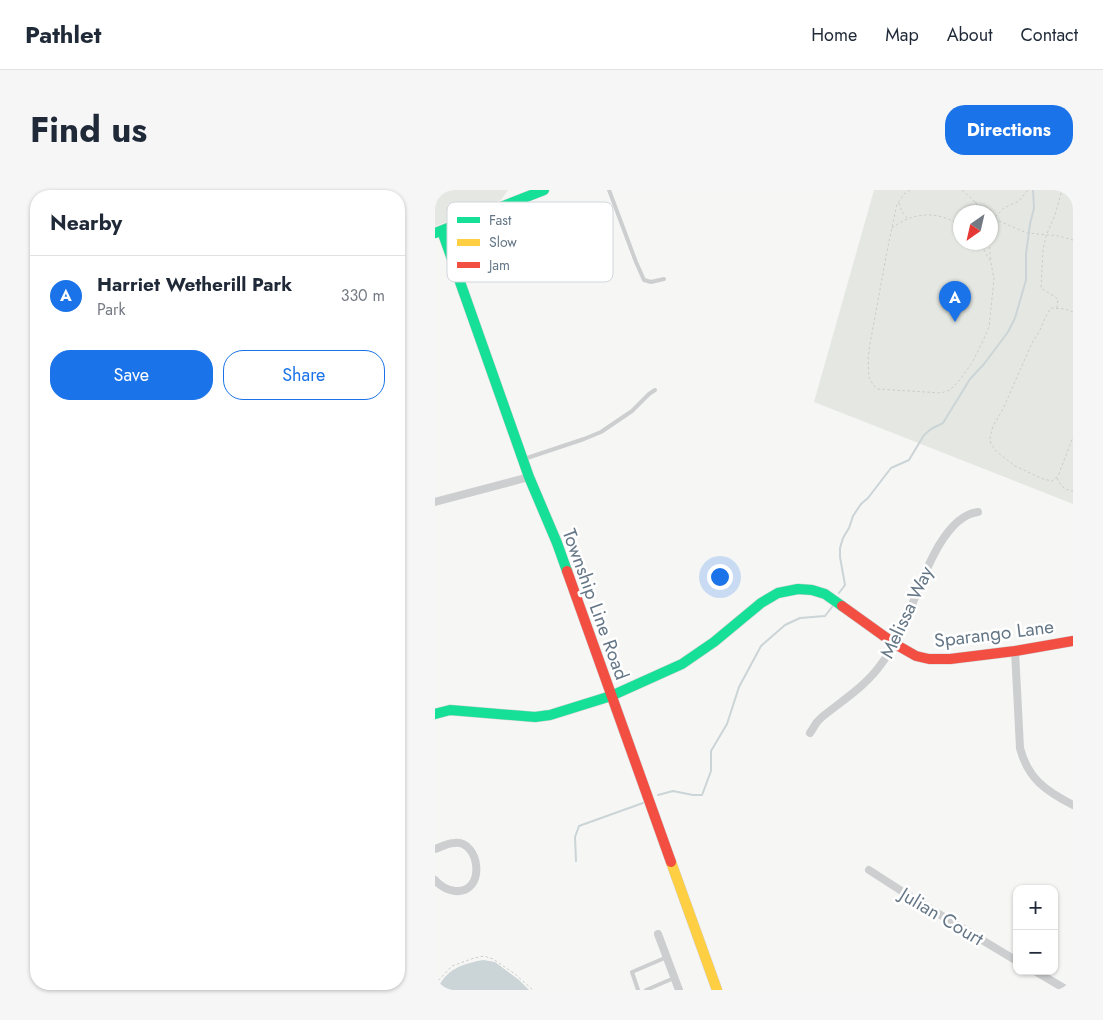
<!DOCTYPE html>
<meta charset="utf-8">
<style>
:root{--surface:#fff;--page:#f6f6f7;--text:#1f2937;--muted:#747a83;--line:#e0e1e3;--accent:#1a73e8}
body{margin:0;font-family:Jost,sans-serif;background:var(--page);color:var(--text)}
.controls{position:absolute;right:15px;bottom:15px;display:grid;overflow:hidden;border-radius:10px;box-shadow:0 1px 4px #0004}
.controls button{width:45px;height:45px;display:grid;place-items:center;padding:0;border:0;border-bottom:1px solid var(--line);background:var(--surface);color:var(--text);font:25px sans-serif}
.compass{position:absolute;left:518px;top:15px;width:45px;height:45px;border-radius:50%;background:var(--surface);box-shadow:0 1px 4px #0004;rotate:214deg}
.you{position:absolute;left:284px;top:386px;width:18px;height:18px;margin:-12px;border:4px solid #fff;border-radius:50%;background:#1a73e8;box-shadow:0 0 0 8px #1a73e833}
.badge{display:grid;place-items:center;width:32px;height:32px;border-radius:50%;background:var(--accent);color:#fff;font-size:16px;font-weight:700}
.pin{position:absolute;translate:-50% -41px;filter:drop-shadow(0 1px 2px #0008)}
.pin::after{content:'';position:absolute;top:26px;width:18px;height:15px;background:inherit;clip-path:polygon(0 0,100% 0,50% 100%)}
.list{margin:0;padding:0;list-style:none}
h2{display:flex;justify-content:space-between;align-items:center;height:65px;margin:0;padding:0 20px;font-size:21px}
h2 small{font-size:16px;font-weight:400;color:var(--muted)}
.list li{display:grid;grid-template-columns:32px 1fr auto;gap:15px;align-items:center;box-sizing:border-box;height:80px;padding:0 20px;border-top:1px solid var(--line)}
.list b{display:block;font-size:19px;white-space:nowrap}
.list p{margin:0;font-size:16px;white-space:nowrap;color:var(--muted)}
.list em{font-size:16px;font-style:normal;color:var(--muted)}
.actions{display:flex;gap:10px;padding:15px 20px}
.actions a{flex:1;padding:11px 0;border:1px solid var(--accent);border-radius:20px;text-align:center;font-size:18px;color:var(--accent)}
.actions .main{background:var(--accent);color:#fff}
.map{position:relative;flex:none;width:638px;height:800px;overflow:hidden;border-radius:20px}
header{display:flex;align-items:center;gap:30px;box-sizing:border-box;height:70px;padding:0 25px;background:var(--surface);border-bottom:1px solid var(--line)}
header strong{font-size:24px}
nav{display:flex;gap:28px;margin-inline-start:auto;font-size:18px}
.intro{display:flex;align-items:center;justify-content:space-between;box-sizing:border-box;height:120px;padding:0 30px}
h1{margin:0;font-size:35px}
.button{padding:12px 22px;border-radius:20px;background:var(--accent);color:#fff;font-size:18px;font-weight:700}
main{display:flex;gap:30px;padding:0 30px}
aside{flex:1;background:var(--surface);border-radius:20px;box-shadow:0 1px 4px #0004}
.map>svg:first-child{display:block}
</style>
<header>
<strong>Pathlet</strong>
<nav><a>Home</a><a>Map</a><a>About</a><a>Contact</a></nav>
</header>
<div class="intro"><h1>Find us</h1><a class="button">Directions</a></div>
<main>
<aside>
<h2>Nearby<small></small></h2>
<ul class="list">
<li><span class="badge">A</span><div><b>Harriet Wetherill Park</b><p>Park</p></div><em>330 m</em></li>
</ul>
<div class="actions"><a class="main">Save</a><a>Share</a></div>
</aside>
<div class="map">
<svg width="638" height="800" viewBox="0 0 638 800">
<rect width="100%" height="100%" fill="#f6f6f5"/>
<path fill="#e5e8e2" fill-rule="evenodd" d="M 0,0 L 73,0 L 66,10 L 40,22 L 0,36 Z
M 439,0 L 638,0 L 638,314 L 379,212 ZM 526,22 L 556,22 L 556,52 L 526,52 Z"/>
<path fill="#cbd4d6" d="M 48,770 L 60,772 L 84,790 L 94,800 L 2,800 C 11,779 27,774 48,770 Z"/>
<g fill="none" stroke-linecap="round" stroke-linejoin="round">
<path stroke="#cbd4d6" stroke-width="2" d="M 404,403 L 410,395 L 405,367 L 405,358 L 408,348 L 414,338 L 418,326 L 426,314 L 433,308 L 456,278 L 474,270 L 489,245 L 496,239 L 508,233 L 535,189 L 549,174 L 573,142 L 580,128 L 591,90 L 591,64 L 595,34 L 599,18 L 598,0
M 223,605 L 238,601 L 258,605 L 267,605 L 276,581 L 276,561 L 292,534 L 304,497 L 326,456 L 350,435 L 365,428 L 390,426 L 397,417
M 141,671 L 140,647 L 144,636 L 208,613"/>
<g stroke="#d2d3d4" stroke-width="11">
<path id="fast" d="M 7,41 L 94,287 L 122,353 L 132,381
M 0,43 L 109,0
M 0,524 L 15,520 L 100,527 L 115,525 L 176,506 L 247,474 L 279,452 L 326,413 L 343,403 L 363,399 L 377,400 L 390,404 L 407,416"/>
</g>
<g stroke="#d2d3d4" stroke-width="11">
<path id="slow" d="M 236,672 L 282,800"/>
</g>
<g stroke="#d2d3d4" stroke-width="11">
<path id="jam" d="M 132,381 L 236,672
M 407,416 L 460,454 L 481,466 L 494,469 L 515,469 L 580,461 L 638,451"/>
</g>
<path stroke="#cacccc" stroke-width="1" stroke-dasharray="2.5 2.5" stroke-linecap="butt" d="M 475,0 L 469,4 L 462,14 L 452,61 L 435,154 L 433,168 L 434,187 L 438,195 L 443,199 L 506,203 L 515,200 L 524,191 L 537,173 L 548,151 L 554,137 L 559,89 L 556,73 L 545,52
M 527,0 L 539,11 L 546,22
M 540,12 L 553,22
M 464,13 L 467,22 L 473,29
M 556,25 L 564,31 L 592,43 L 624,46 L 638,50
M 556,29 L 559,28 L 569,18 L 584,11 L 593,0
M 457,38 C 478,22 503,20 526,36
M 554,52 L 556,72
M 622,118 L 623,109 L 606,98 L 608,60 L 611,46 L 620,25 L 627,0
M 638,122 L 630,119 L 616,118 L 611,126 L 604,142 L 597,153 L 568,219 L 558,236 L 555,248 L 556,254 L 562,262 L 580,276 L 608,289 L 617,291 L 623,286 L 638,247
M 622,288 C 626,296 629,300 638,301
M 0,794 L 17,776 L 39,768 L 49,766 L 58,769 L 67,775 L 80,784 L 98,800"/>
<path stroke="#cccecf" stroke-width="4" d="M 174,0 L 201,72 L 209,90 L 216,92 L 229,89
M 89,269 L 149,249 L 166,242 L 197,221 L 214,204 L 220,200
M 203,800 L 197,782 L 232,767
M 211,800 L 239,788"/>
<path stroke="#cccecf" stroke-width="8" d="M 0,312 L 94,287
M 580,461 L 585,558 C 593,589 611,601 638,615
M 375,543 L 382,532 L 387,527 C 408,510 431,496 447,473 C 451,467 456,461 460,454 C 479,421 500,327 543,322
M 0,659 C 6,657 13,653 19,653 C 45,649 52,704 20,701 C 13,700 5,696 0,690
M 434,680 L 479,709 L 582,771
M 223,744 L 244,800
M 600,781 L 632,800"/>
<use href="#fast" stroke="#16e098" stroke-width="10"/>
<use href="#slow" stroke="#ffcf43" stroke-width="10"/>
<use href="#jam" stroke="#f24e42" stroke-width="10"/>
</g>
<g text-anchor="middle" stroke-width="5" stroke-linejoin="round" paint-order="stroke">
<g font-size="19" fill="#657787" stroke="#fff">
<text transform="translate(161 414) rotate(70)" y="7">Township Line Road</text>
<text transform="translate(471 422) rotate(-65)" y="7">Melissa Way</text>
<text transform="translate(559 443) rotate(-7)" y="7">Sparango Lane</text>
<text transform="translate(507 726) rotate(31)" y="7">Julian Court</text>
</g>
</g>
<rect x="12" y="12" width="166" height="80" rx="8" fill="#fff" stroke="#d1d6db" stroke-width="1"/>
<rect x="22" y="27" width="23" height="6" fill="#16e098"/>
<rect x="22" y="49" width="23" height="7" fill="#ffcf43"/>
<rect x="22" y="72" width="23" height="6" fill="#f24e42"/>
<g font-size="14" fill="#657787">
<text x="54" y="35">Fast</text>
<text x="54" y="57">Slow</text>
<text x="54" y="80">Jam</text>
</g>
</svg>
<div class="controls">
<button>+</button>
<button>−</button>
</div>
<svg class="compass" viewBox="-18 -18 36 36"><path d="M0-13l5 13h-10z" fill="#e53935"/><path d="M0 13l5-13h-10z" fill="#747a83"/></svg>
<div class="you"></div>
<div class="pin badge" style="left:520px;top:132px">A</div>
</div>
</main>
